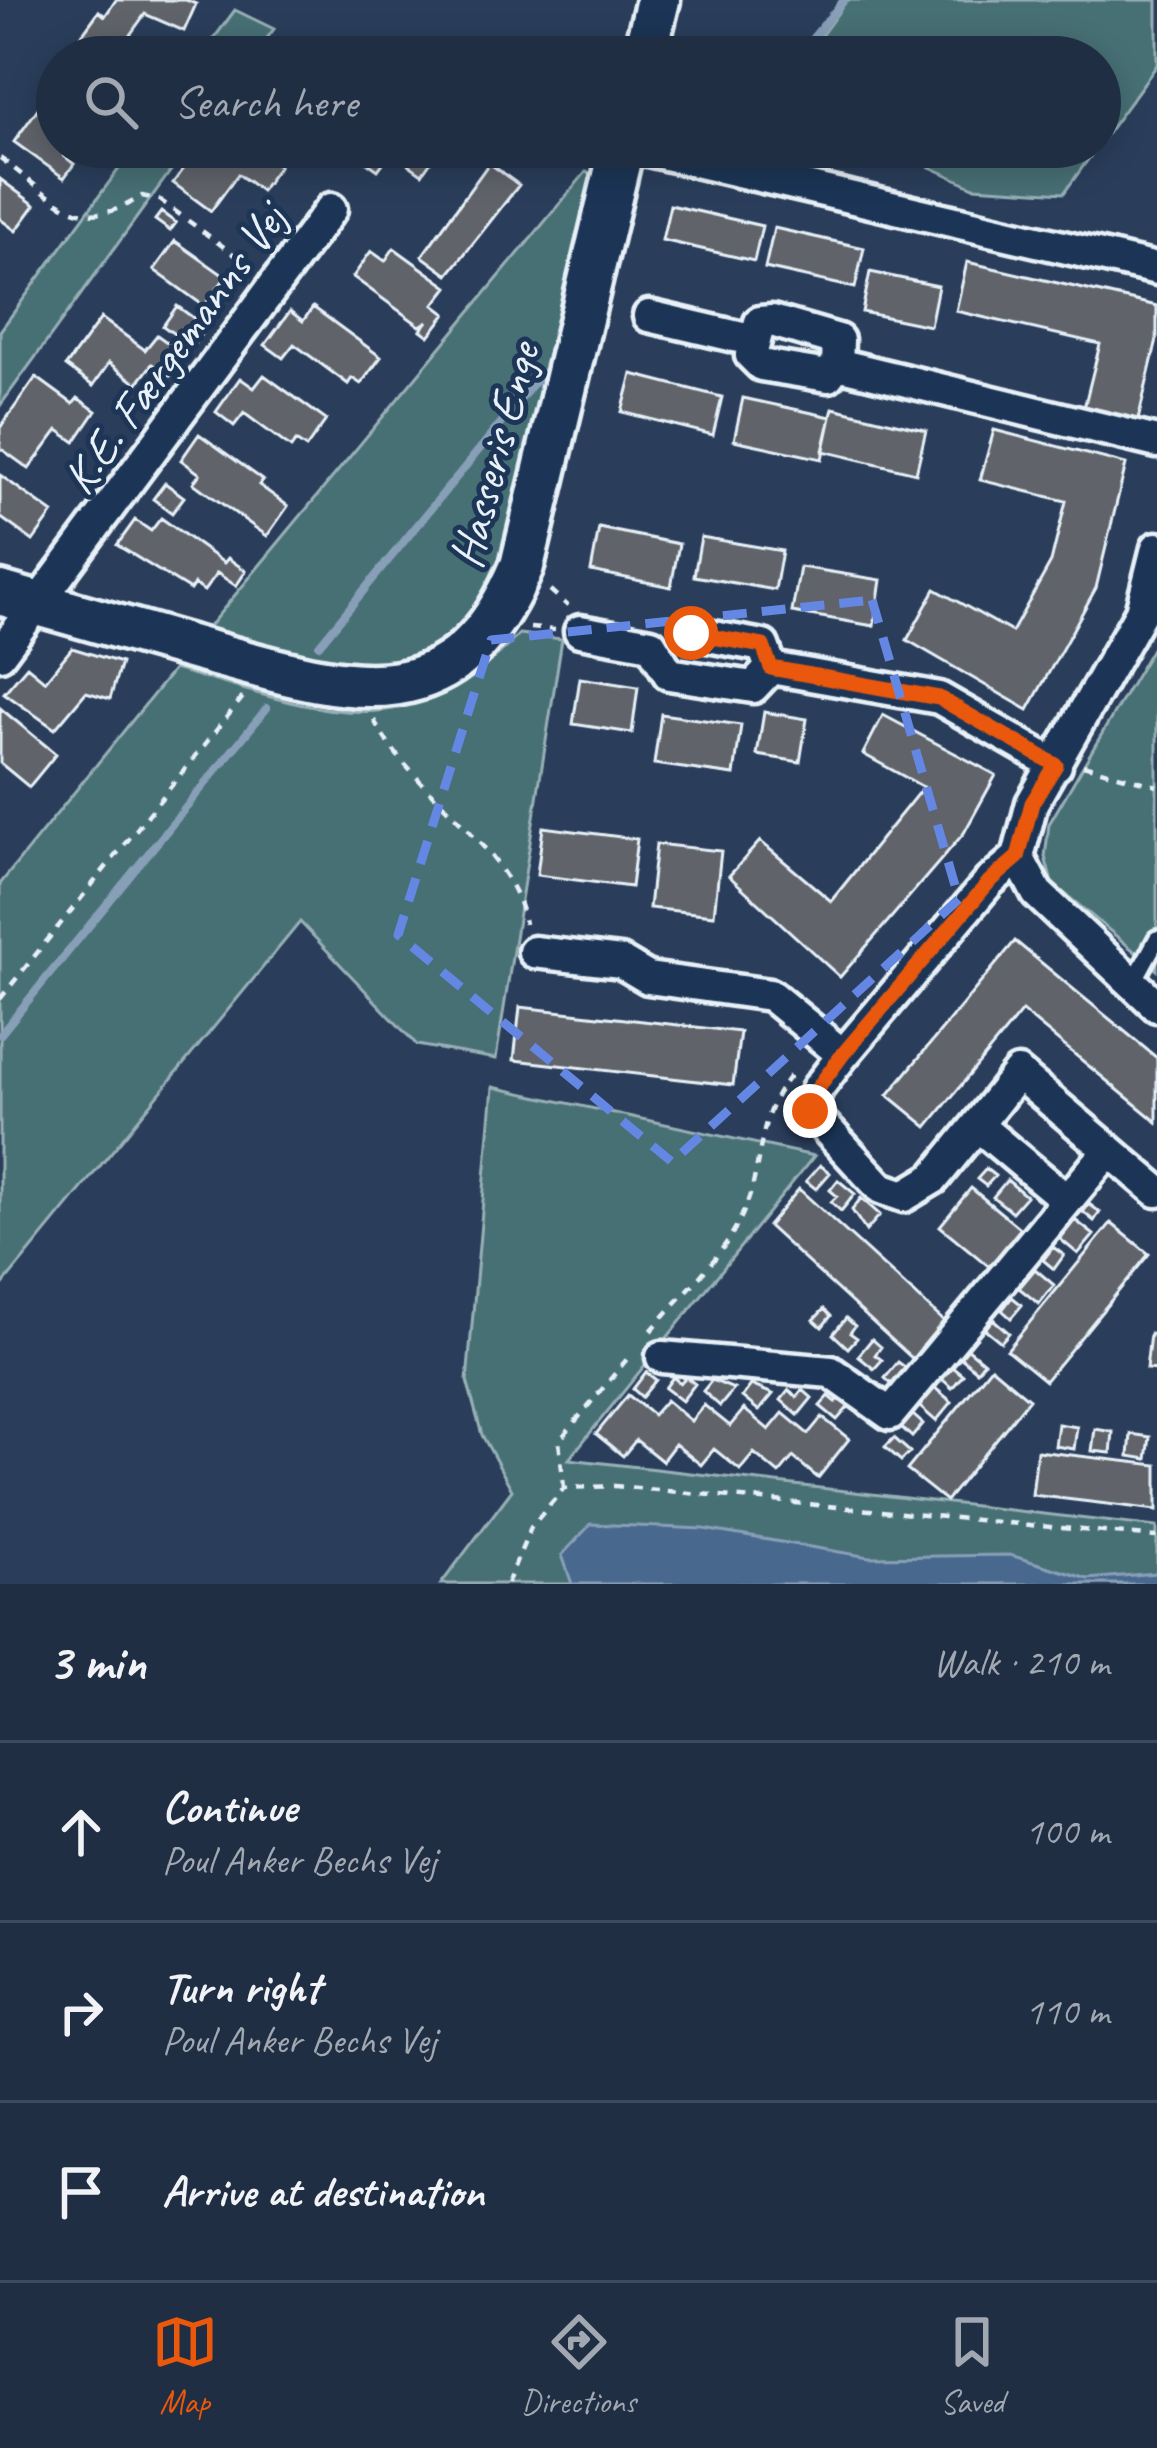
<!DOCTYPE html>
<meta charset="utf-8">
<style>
:root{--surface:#202e44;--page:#28364b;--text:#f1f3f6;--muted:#a2a8b2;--line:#3d4a5d;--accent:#ea580c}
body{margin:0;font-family:Caveat,sans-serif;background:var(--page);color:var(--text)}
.stop{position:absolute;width:36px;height:36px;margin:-27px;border:9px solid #ea580c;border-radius:50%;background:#fff}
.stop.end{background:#ea580c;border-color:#fff;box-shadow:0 3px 12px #0008}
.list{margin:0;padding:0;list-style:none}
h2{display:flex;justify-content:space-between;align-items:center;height:156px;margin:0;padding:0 48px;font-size:51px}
h2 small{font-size:39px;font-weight:400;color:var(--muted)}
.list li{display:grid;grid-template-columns:78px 1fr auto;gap:36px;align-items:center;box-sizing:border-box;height:180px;padding:0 48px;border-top:3px solid var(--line)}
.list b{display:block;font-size:45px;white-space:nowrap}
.list p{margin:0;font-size:39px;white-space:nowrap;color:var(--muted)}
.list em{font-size:39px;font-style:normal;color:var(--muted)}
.icon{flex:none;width:66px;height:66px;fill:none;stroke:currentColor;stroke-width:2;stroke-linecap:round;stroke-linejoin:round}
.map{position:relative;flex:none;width:1157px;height:1584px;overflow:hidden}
.search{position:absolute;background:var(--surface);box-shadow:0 6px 30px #0003;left:36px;right:36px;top:36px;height:132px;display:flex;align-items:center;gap:30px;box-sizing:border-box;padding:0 42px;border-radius:66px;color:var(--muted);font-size:45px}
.sheet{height:696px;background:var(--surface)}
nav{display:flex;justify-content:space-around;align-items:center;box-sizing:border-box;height:168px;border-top:3px solid var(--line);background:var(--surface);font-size:33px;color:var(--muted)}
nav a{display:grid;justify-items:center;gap:6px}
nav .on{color:var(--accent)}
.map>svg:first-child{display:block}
</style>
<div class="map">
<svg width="1157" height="1584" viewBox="0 0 1157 1584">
<rect width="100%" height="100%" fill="#2a3e5b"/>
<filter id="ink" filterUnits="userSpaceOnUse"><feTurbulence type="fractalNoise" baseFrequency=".00833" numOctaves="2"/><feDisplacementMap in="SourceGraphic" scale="24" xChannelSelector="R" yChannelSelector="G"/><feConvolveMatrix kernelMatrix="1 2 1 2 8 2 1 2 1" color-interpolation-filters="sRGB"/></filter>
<g filter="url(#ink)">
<path fill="#477075" stroke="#98b0b6" stroke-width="3" d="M 847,0 L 1157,0 L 1157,65 L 1100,143 L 1100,57 L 811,57 L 812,48 Z
M 235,10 L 274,29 L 253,57 L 200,57 Z
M 135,147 L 188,147 L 0,406 L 0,331 Z
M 886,147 L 1097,147 L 1064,193 L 974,187 Z
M 586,172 L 597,176 L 506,557 C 498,573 492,593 482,608 C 415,702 295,654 206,630 Z
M 519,634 L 562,639 L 496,1059 L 417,1045 L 300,922 L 0,1288 L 0,884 L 174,669 C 313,708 405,755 519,634 Z
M 1157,640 L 1157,970 L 1052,883 L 1045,857 L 1049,824 Z
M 493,1087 L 814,1156 L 569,1459 L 1157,1527 L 1157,1584 L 441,1584 L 512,1490 L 482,1435 L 467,1381 Z"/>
<path fill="#48688e" stroke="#889fb8" stroke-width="3" d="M 591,1524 L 704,1529 L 869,1557 L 1010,1555 L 1088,1579 L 1157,1573 L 1157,1584 L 572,1584 L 562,1555 Z"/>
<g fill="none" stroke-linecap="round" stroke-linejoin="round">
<path stroke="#889fb8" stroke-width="8" d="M 811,40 L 844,0
M 319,645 L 542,373
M 0,1035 L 267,708"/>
</g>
<path fill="#60636a" stroke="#e8f1f8" stroke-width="3" d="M 116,0 L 186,0 L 196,4 L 184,31 L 145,14 L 130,35 L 160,57 L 111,57 L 81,36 L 99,11 L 105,16 Z
M 276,45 L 293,57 L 267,57 Z
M 57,82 L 57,133 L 53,129 L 49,135 L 57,147 L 69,149 L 64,156 L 74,164 L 64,178 L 14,142 Z
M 200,147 L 244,147 L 256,155 L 270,147 L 280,155 L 275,163 L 279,166 L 261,191 L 238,174 L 211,211 L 173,183 Z
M 358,147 L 441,147 L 422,174 L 391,152 L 378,170 L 354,153 Z
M 489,163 L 519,185 L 448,275 L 422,256 Z
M 0,179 L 35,205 L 16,231 L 0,219 Z
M 670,205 L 762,226 L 754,261 L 662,240 Z
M 161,212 L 176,223 L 170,231 L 155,220 Z
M 774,228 L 864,248 L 855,288 L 765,268 Z
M 175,241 L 226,277 L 204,306 L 154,270 Z
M 394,248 L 448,287 L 434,305 L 446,314 L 429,336 L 421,330 L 428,321 L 420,326 L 353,277 L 371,251 L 385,261 Z
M 967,262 L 1157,306 L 1157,339 L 1138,420 L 1084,408 L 1100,344 L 956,311 Z
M 870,272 L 938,286 L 930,326 L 862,312 Z
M 177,306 L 206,327 L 192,347 L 163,326 Z
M 313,307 L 381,357 L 361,384 L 352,378 L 348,384 L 294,344 L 283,358 L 265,345 L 290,311 L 303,321 Z
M 101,318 L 145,350 L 157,335 L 185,355 L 170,376 L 152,364 L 137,384 L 109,363 L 93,386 L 66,366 Z
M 632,374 L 722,397 L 713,435 L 622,412 Z
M 264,375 L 326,420 L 306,448 L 296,441 L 291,448 L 244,413 L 234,426 L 216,412 L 240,378 L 254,388 Z
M 36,377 L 73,404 L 78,398 L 96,411 L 75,442 L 58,430 L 29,469 L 0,448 L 0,428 Z
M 743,398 L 831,417 L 822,459 L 734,440 Z
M 833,408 L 926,430 L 916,473 L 823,451 Z
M 994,430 L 1126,464 L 1096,588 L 1028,710 L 907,640 L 935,589 L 1012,632 L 1051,562 L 1066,501 L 980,480 Z
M 199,434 L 263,480 L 259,485 L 288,506 L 267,536 L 193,483 L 200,474 L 181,460 Z
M 0,475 L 53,513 L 33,541 L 0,517 Z
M 165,483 L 184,497 L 172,513 L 153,499 Z
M 161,518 L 224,563 L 228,558 L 246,571 L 236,586 L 217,573 L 204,591 L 194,584 L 190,590 L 117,545 L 135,520 L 151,531 Z
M 599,528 L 679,544 L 671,587 L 591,571 Z
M 701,537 L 782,551 L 775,590 L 694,576 Z
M 800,567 L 881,580 L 874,626 L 792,612 Z
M 72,648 L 121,663 L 110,699 L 86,692 L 55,729 L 4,693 L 27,666 L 45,681 Z
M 580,678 L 638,687 L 632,733 L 573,724 Z
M 0,708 L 56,754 L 29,787 L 0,763 Z
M 764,712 L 807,719 L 800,762 L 757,755 Z
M 661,714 L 741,725 L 734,775 L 654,764 Z
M 883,715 L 996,775 L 964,833 L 840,977 L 729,876 L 760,841 L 831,901 L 923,787 L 863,754 Z
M 543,827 L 637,839 L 631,887 L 537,875 Z
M 656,844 L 721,851 L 714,915 L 649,908 Z
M 1015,941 L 1157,1058 L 1157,1122 L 1022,1011 L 927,1127 L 888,1095 Z
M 520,1007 L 740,1032 L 733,1085 L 514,1060 Z
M 820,1165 L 830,1173 L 816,1189 L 806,1181 Z
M 986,1169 L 995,1176 L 986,1186 L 977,1179 Z
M 838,1180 L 855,1194 L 841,1211 L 831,1202 L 837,1196 L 830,1190 Z
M 1007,1180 L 1026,1196 L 1012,1212 L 993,1197 Z
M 971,1188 L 1023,1231 L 992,1269 L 940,1226 Z
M 799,1189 L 946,1323 L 914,1360 L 768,1226 Z
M 861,1198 L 880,1215 L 866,1231 L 852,1210 Z
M 1089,1204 L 1100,1212 L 1094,1221 L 1083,1212 Z
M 1075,1220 L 1094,1235 L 1078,1254 L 1060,1239 Z
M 1111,1223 L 1149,1254 L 1045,1381 L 1007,1350 Z
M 1053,1247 L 1064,1255 L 1054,1269 L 1043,1260 Z
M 1035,1269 L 1054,1285 L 1039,1304 L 1019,1288 Z
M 1012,1297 L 1022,1305 L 1011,1318 L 1002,1310 Z
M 824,1309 L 831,1316 L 822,1327 L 814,1320 Z
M 846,1318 L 855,1326 L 850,1333 L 857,1338 L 848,1348 L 833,1334 Z
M 993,1319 L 1009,1333 L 1001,1342 L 985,1329 Z
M 1150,1334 L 1157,1335 L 1157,1370 L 1146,1369 Z
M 872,1339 L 881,1347 L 875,1355 L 882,1360 L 874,1369 L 858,1356 Z
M 967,1348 L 984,1362 L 977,1371 L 960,1357 Z
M 898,1362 L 909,1370 L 895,1387 L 885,1378 Z
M 953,1367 L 963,1375 L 952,1388 L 942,1379 Z
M 991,1367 L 1029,1399 L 946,1501 L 907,1470 Z
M 646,1372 L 656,1380 L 642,1397 L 633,1389 Z
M 673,1377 L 680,1383 L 686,1377 L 695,1384 L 682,1401 L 665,1388 Z
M 712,1380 L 734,1389 L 720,1406 L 703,1391 Z
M 751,1385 L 773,1394 L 759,1411 L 742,1397 Z
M 935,1388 L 952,1402 L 936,1421 L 919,1406 Z
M 789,1390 L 797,1397 L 803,1390 L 812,1398 L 798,1415 L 781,1400 Z
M 628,1395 L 653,1415 L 666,1400 L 691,1421 L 704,1405 L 730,1426 L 744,1409 L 769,1430 L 783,1413 L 808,1434 L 822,1417 L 849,1439 L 818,1478 L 793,1457 L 779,1474 L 754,1453 L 740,1470 L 714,1449 L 701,1465 L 675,1444 L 662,1461 L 636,1440 L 623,1456 L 596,1434 Z
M 842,1395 L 852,1403 L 837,1420 L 820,1406 L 829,1396 L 836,1402 Z
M 913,1415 L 923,1424 L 912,1437 L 901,1427 Z
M 1058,1424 L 1077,1427 L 1074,1449 L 1055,1446 Z
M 1095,1429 L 1113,1432 L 1111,1453 L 1092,1451 Z
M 1131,1434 L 1150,1437 L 1147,1459 L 1129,1456 Z
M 894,1438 L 910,1452 L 901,1461 L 885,1447 Z
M 1037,1451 L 1157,1465 L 1157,1510 L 1032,1495 Z"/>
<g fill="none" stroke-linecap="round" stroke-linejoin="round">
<g stroke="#e8f1f8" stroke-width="24">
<path id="lane" d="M 1132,985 L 1157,939"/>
</g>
<g stroke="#e8f1f8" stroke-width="39">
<path id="street" d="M 635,147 L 1157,269
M 649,316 L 751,340
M 772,321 L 838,340 L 837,364 L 828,376 L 761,365 L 751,355 L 760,322 Z
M 837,364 L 1157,442
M 580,631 L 651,644 L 669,674 L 753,687 L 771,668
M 691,633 L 763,646 L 771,668 L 939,698 L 1056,765
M 0,654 L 331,209
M 1018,857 L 1037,893 L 1157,1006
M 534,952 L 621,962 L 648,978 L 770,995 L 843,1055
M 977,1125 L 1018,1073 L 1157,1191
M 1067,1200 L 977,1125 L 934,1178 L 904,1196 L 881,1188 L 810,1111 L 817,1089 L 843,1055 L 989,882 L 1018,857 L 1032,803 L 1141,612 L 1157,548
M 662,1357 L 831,1372 L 890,1414 L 1109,1150"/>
</g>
<g stroke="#e8f1f8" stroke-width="51">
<path id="secondary" d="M 644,57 L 658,0
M 0,593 C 68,613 136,632 204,651 C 342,689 453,730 522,566 L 622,147"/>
</g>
<path stroke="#e8f1f8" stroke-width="4.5" stroke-dasharray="9 9" stroke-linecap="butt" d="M 0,158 C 55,197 77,238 142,196 L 160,200 L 251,267
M 550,590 L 568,606
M 530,628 L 555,630
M 374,720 C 412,794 512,846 525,924
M 1083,765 L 1157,786
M 0,999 L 243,697
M 651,1331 C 682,1294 724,1257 743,1213 C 765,1165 754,1116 792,1074
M 564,1488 L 559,1441 L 632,1353
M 507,1584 L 531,1527 L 564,1488 L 615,1486 L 1157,1537"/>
<use href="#lane" stroke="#1d3557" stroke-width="15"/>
<use href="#street" stroke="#1d3557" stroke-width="30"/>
<use href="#secondary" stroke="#1d3557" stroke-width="42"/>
</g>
</g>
<g fill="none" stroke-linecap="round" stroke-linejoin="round" filter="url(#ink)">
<path stroke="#ea580c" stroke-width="15" d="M 691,633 L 763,646 L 771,668 L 939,698 L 1056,765 L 1032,803 L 1018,857 L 989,882 L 843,1054 L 817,1089 L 810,1111"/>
</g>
<path fill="none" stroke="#6487e3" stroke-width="9" stroke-dasharray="24 15" stroke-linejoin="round" d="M 872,600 L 959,899 L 672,1162 L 398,935 L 491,640 Z"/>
<g text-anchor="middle" stroke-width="10" stroke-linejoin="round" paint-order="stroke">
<g font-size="48" fill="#e8f1f8" stroke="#1d3557">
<text transform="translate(173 348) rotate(-54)" y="17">K.E. Færgemanns Vej</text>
<text transform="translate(493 455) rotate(-75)" y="17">Hasseris Enge</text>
</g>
</g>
</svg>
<div class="stop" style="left:691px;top:633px"></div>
<div class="stop end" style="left:810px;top:1111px"></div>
<div class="search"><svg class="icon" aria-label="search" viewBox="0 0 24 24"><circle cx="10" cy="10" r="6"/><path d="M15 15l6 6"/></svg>Search here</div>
</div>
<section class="sheet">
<h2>3 min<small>Walk · 210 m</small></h2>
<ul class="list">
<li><svg class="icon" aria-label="ahead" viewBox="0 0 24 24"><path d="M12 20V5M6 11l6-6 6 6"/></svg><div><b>Continue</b><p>Poul Anker Bechs Vej</p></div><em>100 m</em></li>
<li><svg class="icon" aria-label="right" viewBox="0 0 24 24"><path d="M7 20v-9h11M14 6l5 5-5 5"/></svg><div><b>Turn right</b><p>Poul Anker Bechs Vej</p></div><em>110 m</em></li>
<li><svg class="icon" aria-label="arrive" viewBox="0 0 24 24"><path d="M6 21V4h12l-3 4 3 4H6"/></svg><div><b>Arrive at destination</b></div></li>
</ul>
</section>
<nav>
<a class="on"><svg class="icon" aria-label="map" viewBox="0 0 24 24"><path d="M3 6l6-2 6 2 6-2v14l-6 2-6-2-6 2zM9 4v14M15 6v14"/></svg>Map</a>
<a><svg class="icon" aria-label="directions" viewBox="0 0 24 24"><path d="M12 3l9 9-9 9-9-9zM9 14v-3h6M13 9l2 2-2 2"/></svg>Directions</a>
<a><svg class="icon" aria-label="saved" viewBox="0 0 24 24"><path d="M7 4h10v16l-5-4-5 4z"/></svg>Saved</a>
</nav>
